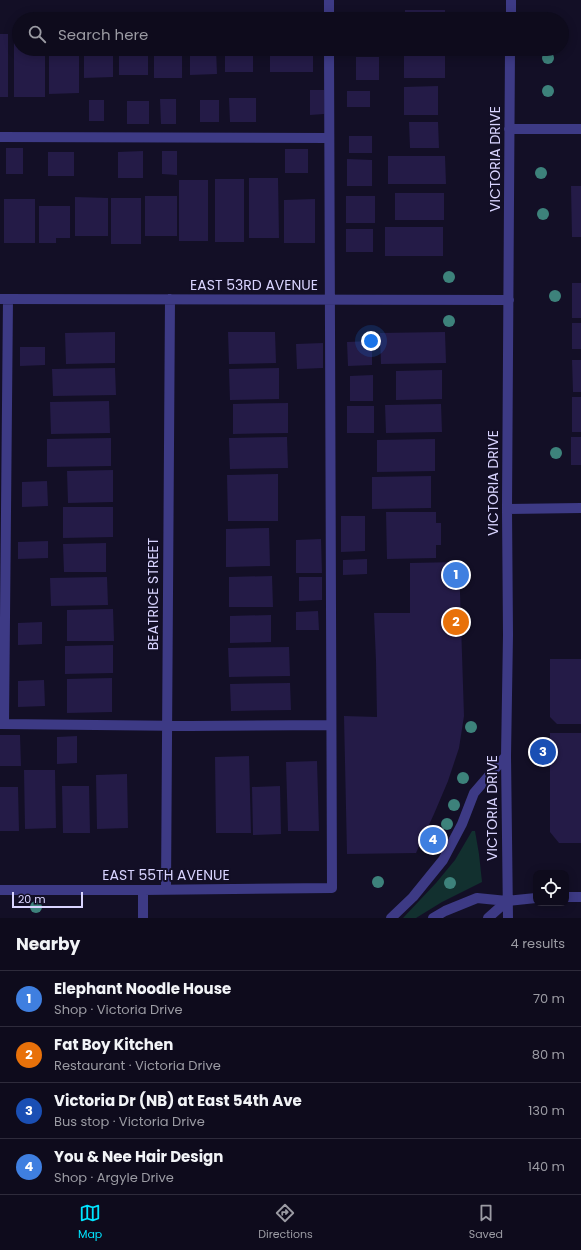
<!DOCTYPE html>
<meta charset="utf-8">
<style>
:root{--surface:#0e0b1c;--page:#1c1929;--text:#f1f3f6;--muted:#9b9ba3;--line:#2e2b3b;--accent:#00e5ff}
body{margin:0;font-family:Poppins,sans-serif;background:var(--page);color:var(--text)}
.controls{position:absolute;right:12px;bottom:12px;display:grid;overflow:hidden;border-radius:8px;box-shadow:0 2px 10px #0003}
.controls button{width:36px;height:36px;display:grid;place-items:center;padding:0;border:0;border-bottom:1px solid var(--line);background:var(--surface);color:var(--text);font:20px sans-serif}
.scale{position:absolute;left:12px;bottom:10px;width:71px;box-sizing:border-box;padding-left:4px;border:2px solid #d9d4ff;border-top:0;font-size:11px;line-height:14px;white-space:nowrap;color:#d9d4ff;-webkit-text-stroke:3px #130f26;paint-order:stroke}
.you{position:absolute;left:371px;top:341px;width:14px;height:14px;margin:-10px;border:3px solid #fff;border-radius:50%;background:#1a73e8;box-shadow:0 0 0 6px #1a73e833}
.badge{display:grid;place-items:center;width:26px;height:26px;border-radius:50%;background:var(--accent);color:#fff;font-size:13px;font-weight:700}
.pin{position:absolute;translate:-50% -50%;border:2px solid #fff;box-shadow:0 1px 4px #0006}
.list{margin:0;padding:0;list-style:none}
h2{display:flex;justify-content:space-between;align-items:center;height:52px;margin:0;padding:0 16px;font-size:17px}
h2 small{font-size:13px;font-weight:400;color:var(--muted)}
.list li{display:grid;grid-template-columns:26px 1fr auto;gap:12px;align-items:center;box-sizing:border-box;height:56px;padding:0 16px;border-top:1px solid var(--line)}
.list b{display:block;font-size:15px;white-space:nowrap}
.list p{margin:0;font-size:13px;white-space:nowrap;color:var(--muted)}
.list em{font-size:13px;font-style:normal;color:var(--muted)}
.icon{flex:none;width:22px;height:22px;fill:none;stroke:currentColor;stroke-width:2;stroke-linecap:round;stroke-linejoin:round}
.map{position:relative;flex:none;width:581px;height:918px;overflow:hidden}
.search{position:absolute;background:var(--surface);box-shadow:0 2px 10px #0003;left:12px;right:12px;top:12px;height:44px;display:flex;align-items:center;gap:10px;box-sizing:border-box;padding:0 14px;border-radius:22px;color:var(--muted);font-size:15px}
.sheet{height:276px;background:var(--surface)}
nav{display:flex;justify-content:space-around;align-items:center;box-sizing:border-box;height:56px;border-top:1px solid var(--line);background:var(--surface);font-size:11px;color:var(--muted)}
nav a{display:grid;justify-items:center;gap:2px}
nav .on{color:var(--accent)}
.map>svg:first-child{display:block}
</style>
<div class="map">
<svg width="581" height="918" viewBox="0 0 581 918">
<rect width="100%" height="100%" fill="#130f26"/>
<path fill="#12302f" d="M 472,831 L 475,831 L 479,854 L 482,882 L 442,902 L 416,918 L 403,918 L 436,883 L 455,860 Z"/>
<path fill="#241b47" d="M 405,10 L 445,10 L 445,19 L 405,19 Z
M 14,33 L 19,33 L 19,49 L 45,49 L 45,97 L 14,97 Z
M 0,34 L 8,34 L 8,97 L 0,97 Z
M 49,49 L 79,49 L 79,93 L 49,94 Z
M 84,49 L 113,49 L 113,77 L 84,78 Z
M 119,49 L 148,49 L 148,75 L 119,75 Z
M 154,49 L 182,49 L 182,78 L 154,78 Z
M 190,49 L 216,49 L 217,74 L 190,75 Z
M 225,49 L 253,49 L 253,72 L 225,72 Z
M 270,49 L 313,49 L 313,72 L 270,72 Z
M 404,49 L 445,49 L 445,78 L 404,78 Z
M 356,57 L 379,57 L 379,80 L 356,80 Z
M 438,86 L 438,115 L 404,115 L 404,87 Z
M 310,90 L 324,90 L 324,114 L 310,115 Z
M 347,91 L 370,91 L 370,107 L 347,107 Z
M 229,98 L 256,98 L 256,122 L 230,122 Z
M 160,99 L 176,99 L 176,124 L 161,124 Z
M 89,100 L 104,100 L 104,121 L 89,121 Z
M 200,100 L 219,100 L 219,122 L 200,122 Z
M 127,101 L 149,101 L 149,124 L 127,124 Z
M 409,122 L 438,122 L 439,148 L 410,148 Z
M 349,136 L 372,136 L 372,153 L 349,153 Z
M 6,148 L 23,148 L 23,174 L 6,174 Z
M 285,149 L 308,149 L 308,173 L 285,173 Z
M 143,151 L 143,178 L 118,178 L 118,152 Z
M 162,151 L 177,151 L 177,175 L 162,174 Z
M 48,152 L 74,152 L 74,176 L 48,176 Z
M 388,156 L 445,156 L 446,184 L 388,184 Z
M 347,159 L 372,160 L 372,186 L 347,186 Z
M 249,178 L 278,178 L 279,238 L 249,238 Z
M 215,179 L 244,179 L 244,242 L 215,242 Z
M 179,180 L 208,180 L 208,241 L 179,241 Z
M 571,186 L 581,186 L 581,237 L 572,237 Z
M 395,193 L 444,193 L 444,220 L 395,220 Z
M 145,196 L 177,196 L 177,236 L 145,236 Z
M 346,196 L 375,196 L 375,223 L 346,223 Z
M 75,197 L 108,198 L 108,236 L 75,236 Z
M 111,198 L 141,198 L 141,244 L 111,244 Z
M 4,199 L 35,199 L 35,243 L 4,243 Z
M 315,199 L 315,243 L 284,243 L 284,200 Z
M 39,206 L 70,206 L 70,238 L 56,238 L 56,243 L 39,243 Z
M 385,227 L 443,227 L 443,256 L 385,256 Z
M 346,229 L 373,229 L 373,252 L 346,252 Z
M 572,283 L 581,283 L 581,318 L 572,318 Z
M 572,323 L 581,323 L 581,349 L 572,349 Z
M 115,332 L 115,363 L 66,364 L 65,333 Z
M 228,332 L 275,332 L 276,363 L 229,364 Z
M 445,332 L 446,363 L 381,364 L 380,333 Z
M 372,341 L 372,365 L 348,366 L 347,342 Z
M 323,343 L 323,368 L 297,369 L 296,344 Z
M 20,347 L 45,347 L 45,365 L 20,366 Z
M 572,360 L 581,360 L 581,392 L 573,392 Z
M 115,368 L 116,395 L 53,396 L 52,369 Z
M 279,368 L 279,399 L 230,400 L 229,369 Z
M 442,370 L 442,399 L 396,400 L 396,371 Z
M 373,375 L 373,401 L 350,401 L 350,376 Z
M 572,397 L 581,397 L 581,432 L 572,432 Z
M 109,401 L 110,433 L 51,434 L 50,402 Z
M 288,403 L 288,433 L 233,434 L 233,404 Z
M 441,404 L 442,432 L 386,433 L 385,405 Z
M 347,406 L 374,406 L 374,433 L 347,433 Z
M 287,437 L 288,468 L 230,469 L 229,438 Z
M 571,437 L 581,437 L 581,465 L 571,465 Z
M 111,438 L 111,466 L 47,467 L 47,439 Z
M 435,439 L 435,471 L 377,472 L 377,440 Z
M 113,470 L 113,502 L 68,503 L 67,471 Z
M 278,474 L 278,521 L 228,521 L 227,475 Z
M 431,476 L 431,508 L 372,509 L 372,477 Z
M 47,481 L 48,506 L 22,507 L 22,482 Z
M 63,507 L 113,507 L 113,537 L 63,538 Z
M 386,512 L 436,512 L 436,523 L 441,523 L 441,545 L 436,545 L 436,558 L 387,559 Z
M 341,516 L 365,516 L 365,551 L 341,552 Z
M 269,528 L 270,566 L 226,567 L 226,529 Z
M 321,539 L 322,573 L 296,573 L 296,540 Z
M 48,541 L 48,558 L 18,559 L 18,542 Z
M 106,543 L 106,572 L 64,572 L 63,544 Z
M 367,559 L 367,574 L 343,575 L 343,560 Z
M 459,562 L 464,716 L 459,748 L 448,781 L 434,814 L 416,853 L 347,854 L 344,716 L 377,717 L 376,661 L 374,613 L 410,613 L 410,563 Z
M 272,576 L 273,607 L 229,607 L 229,577 Z
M 107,577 L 108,605 L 51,606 L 50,578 Z
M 299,577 L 322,577 L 322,600 L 299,601 Z
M 113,609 L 114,641 L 67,641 L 67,610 Z
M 318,611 L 319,630 L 296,630 L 296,612 Z
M 271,615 L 271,642 L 230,643 L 230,616 Z
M 42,622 L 42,644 L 18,645 L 18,623 Z
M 113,645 L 113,673 L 65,674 L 65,646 Z
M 289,647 L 290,676 L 229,677 L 228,648 Z
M 550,659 L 581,659 L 581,724 L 557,724 L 550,717 Z
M 112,678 L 112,712 L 67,713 L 67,679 Z
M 44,680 L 45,706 L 18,707 L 18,681 Z
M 290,683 L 291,710 L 231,711 L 230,684 Z
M 550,733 L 581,733 L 581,843 L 559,843 L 550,832 Z
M 0,735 L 20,735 L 21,766 L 0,766 Z
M 77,736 L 77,763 L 57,764 L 57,737 Z
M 249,756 L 251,833 L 216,833 L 215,757 Z
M 317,761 L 319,831 L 288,831 L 286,762 Z
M 24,770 L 55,770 L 56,828 L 25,829 Z
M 127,774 L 128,828 L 97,829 L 96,775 Z
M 62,786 L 89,786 L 90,833 L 63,833 Z
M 280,786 L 281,834 L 253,835 L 252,787 Z
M 0,787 L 18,787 L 19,831 L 0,831 Z"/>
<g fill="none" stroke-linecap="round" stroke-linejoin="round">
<path stroke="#3d3a85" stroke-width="10" d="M 329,19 L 329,0
M 511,19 L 511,0
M 509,129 L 581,129
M 0,137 L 329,138
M 0,299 L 509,300
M 507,509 L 581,508
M 0,724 L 190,726 L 331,725
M 4,724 L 8,299
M 166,889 L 170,299
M 0,890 L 143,890 L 332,888 L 329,49
M 143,890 L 143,918
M 566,897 L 581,897
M 391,918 L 413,897 L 443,860 L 462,824 L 474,793 L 506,756
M 433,918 L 445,911 L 477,898 L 507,901 L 536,898
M 488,918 L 507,901
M 508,918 L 506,756 L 508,635 L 507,509 L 510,49"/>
</g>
<g fill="#3d827b">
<circle cx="548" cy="58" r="6"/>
<circle cx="548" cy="91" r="6"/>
<circle cx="541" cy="173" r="6"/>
<circle cx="543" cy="214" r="6"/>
<circle cx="449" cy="277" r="6"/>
<circle cx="555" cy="296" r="6"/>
<circle cx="449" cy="321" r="6"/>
<circle cx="556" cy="453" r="6"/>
<circle cx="471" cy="727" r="6"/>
<circle cx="463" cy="778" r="6"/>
<circle cx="454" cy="805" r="6"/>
<circle cx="447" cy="824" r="6"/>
<circle cx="436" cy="847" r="6"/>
<circle cx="378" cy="882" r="6"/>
<circle cx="450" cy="883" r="6"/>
<circle cx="36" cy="907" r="6"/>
</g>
<g text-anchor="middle" stroke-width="4" stroke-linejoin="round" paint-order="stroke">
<g font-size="14" fill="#d9d4ff" stroke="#130f26">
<text transform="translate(495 159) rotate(-90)" y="5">VICTORIA DRIVE</text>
<text x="254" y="290">EAST 53RD AVENUE</text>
<text transform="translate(493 483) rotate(-90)" y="5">VICTORIA DRIVE</text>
<text transform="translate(153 594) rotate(-90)" y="5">BEATRICE STREET</text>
<text transform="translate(492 808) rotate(-90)" y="5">VICTORIA DRIVE</text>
<text x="166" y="880">EAST 55TH AVENUE</text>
</g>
</g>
</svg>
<div class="controls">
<button><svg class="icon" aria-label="locate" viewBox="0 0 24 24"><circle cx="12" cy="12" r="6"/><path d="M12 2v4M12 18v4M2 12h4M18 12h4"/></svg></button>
</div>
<div class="scale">20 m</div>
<div class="you"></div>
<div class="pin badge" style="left:456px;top:575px;background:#3f7fe0">1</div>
<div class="pin badge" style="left:456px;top:622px;background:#e8710a">2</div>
<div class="pin badge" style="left:543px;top:752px;background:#1a4fb4">3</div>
<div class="pin badge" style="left:433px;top:840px;background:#3f7fe0">4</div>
<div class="search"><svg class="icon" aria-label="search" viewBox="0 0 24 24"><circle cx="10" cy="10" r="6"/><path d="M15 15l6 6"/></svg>Search here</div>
</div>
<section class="sheet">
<h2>Nearby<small>4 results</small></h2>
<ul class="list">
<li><span class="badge" style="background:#3f7fe0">1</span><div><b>Elephant Noodle House</b><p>Shop · Victoria Drive</p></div><em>70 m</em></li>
<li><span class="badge" style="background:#e8710a">2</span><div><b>Fat Boy Kitchen</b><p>Restaurant · Victoria Drive</p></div><em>80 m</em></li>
<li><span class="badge" style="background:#1a4fb4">3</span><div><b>Victoria Dr (NB) at East 54th Ave</b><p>Bus stop · Victoria Drive</p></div><em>130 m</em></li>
<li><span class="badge" style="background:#3f7fe0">4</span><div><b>You &amp; Nee Hair Design</b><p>Shop · Argyle Drive</p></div><em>140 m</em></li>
</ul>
</section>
<nav>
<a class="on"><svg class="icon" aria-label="map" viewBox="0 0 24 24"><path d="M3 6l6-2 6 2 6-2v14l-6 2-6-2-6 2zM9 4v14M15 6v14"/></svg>Map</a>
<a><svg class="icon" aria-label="directions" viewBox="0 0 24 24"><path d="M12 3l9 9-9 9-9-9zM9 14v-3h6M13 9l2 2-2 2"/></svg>Directions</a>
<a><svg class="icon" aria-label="saved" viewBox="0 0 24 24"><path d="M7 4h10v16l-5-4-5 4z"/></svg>Saved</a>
</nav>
